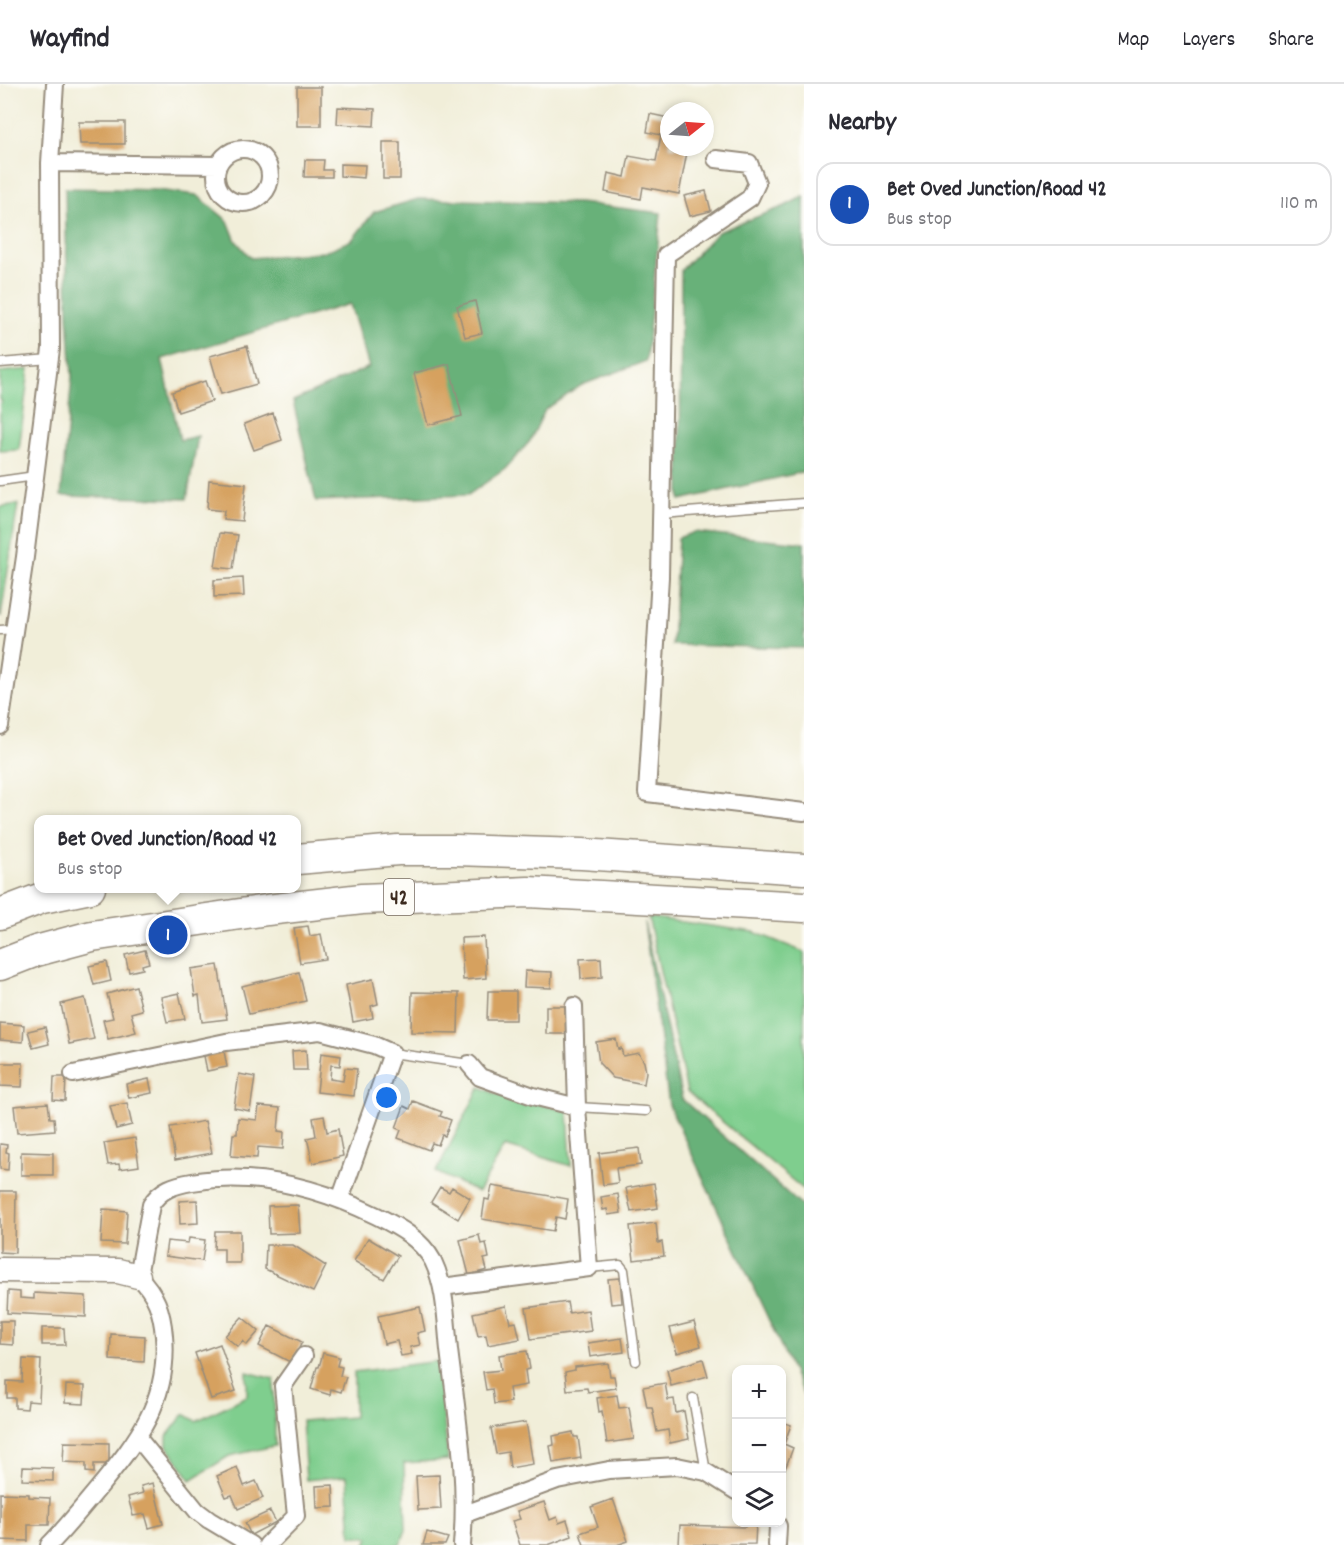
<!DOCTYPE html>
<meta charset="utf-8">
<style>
:root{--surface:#fff;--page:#f2f2f3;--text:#2b2b33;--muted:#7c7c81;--line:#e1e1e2;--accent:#0b8043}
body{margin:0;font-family:Dekko,sans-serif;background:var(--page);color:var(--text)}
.controls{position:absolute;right:18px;bottom:18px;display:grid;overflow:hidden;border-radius:12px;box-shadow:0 3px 9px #0003}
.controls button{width:54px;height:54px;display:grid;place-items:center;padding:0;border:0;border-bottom:2px solid var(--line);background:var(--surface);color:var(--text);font:30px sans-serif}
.compass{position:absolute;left:660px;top:18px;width:54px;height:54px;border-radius:50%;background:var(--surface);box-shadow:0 3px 9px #0003;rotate:73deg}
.you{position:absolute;left:387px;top:1014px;width:21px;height:21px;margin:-15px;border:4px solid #fff;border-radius:50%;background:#1a73e8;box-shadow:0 0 0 9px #1a73e833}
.badge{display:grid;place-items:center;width:39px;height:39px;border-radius:50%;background:var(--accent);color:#fff;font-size:20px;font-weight:700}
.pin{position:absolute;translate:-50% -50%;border:3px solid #fff;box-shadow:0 2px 6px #0006}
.popup{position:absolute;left:34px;top:731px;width:267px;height:78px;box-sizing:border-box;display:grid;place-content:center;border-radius:12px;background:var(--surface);filter:drop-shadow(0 2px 4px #0005);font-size:20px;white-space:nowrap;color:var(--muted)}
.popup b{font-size:22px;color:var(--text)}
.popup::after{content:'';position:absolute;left:50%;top:100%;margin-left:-12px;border:12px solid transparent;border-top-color:var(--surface)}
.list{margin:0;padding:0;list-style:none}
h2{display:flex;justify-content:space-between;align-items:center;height:78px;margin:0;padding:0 24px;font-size:26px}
h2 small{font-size:20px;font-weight:400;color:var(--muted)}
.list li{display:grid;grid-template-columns:39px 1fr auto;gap:18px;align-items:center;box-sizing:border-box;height:84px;margin:0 12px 12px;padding:0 12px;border:2px solid var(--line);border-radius:18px}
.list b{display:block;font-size:22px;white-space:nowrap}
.list p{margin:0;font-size:20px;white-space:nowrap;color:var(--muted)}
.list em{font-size:20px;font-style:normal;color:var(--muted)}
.icon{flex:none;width:33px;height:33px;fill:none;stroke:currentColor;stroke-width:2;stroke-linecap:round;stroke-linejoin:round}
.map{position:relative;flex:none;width:804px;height:1461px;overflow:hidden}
header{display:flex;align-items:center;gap:36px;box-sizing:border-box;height:84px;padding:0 30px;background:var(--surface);border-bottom:2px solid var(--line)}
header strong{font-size:28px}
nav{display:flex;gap:33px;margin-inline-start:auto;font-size:21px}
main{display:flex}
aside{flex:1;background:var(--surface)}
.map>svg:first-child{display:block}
</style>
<header>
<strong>Wayfind</strong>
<nav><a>Map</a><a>Layers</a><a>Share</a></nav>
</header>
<main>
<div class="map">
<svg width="804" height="1461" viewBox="0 0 804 1461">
<rect width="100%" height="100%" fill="#fdfcf7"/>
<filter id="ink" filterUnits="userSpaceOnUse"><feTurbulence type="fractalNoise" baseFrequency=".0167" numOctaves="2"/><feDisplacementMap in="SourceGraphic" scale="12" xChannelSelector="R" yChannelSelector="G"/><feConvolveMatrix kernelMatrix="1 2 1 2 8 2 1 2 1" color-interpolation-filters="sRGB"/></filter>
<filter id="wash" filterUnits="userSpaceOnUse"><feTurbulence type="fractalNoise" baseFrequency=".008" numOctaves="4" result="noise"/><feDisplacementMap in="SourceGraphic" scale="24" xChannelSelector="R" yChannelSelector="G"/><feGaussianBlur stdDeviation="1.35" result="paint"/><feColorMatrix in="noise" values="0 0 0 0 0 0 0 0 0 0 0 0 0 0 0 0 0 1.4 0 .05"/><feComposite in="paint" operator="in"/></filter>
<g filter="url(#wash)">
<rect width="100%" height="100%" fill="#f1eed9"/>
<path fill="#7fce8e" stroke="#5d7c56" stroke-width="1.5" d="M 29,285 L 19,366 L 0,367 L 0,320 L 2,318 L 0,315 L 0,288 Z
M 18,420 L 1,532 L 0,532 L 0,423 Z
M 648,833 L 754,848 L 804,868 L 804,1106 L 687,1008 Z
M 480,1003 L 494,1009 L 568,1027 L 571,1082 L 505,1062 L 478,1108 L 436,1088 Z
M 438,1277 L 448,1376 L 404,1379 L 406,1446 L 400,1461 L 366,1461 L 369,1453 L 351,1452 L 347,1392 L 306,1396 L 302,1337 L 354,1333 L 354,1288 Z
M 247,1288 L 274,1295 L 275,1362 L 229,1372 L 191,1396 L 167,1362 L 167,1352 L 184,1330 L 196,1337 L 247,1312 Z"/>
<path fill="#67b179" stroke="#516e4c" stroke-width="1.5" d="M 65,104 L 157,106 L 197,111 L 228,137 L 236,157 L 251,174 L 324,168 L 352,156 L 374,128 L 418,115 L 579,119 L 661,129 L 646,277 L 582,301 L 545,326 L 530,357 L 505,385 L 468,411 L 316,417 L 293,317 L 369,283 L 350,220 L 162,275 L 180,356 L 198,352 L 187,415 L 61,412 L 72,293 L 68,231 Z
M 804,112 L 804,388 L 680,416 L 681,186 L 718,148 L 785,122 Z
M 694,448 L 804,459 L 804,564 L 672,561 L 678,454 Z
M 644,838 L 682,1015 L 804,1124 L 804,1312 L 669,1021 Z"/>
<g id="blocks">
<path fill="#d6a15e" d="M 297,3 L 321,3 L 321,42 L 297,42 Z
M 338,23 L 375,25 L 374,42 L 337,40 Z
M 650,30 L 669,34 L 669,63 L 688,63 L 679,110 L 643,103 L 641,115 L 605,108 L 608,89 L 625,93 L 629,72 L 656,77 L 661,51 L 647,48 Z
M 79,38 L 125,38 L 125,60 L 80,60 Z
M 383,58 L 400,58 L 400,95 L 383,95 Z
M 305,76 L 324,76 L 323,86 L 332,86 L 332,93 L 304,93 Z
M 340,80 L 365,81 L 364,94 L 340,92 Z
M 706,107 L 711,127 L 690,132 L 684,112 Z
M 475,217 L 482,249 L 465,253 L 457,222 Z
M 247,262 L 257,300 L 221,310 L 210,272 Z
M 449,280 L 462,332 L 428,341 L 414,289 Z
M 205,297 L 212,317 L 178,328 L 172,308 Z
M 273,329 L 282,356 L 254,366 L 244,340 Z
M 209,396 L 246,400 L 242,437 L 223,435 L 224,427 L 207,425 Z
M 220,449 L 238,451 L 233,485 L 215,483 Z
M 243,494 L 244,512 L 214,513 L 214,496 Z
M 308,842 L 310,852 L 321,850 L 326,875 L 300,879 L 294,844 Z
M 484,853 L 486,894 L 463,896 L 461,854 Z
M 145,866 L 149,879 L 142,881 L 143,885 L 129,888 L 125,871 Z
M 601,874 L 602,893 L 581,895 L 580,875 Z
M 107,878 L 111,897 L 94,901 L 89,882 Z
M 218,881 L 227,935 L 202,938 L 199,911 L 195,912 L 191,885 Z
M 525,887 L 552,888 L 551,904 L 524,903 Z
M 299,888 L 306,917 L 249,930 L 242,902 Z
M 373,895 L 378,920 L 371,922 L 373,934 L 353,938 L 346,901 Z
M 136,902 L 142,926 L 131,929 L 136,948 L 108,955 L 103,936 L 113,934 L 107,910 Z
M 488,907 L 516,907 L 516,936 L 487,936 Z
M 412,908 L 459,909 L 458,949 L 411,948 Z
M 179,909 L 185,935 L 167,938 L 161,913 Z
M 85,914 L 94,955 L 69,960 L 61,920 Z
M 546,922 L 568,922 L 568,950 L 546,950 Z
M 0,939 L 24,941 L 23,958 L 0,956 Z
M 45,943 L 49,960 L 33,964 L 28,947 Z
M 616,955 L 618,965 L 621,964 L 623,972 L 639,969 L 644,978 L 646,988 L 644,1000 L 613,994 L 599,979 L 596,958 Z
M 306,966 L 307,986 L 293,986 L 292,967 Z
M 224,967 L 227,983 L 207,987 L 204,972 Z
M 321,969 L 341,972 L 340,982 L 331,981 L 330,995 L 343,997 L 345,984 L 357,985 L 354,1012 L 317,1008 Z
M 0,979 L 23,979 L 22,1003 L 0,1002 Z
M 239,990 L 255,993 L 250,1027 L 234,1024 Z
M 54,993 L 66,993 L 65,1017 L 53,1016 Z
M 149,995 L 152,1009 L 129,1014 L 126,1000 Z
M 413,1017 L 442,1028 L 440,1032 L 451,1036 L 445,1052 L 442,1051 L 438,1061 L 432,1059 L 429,1066 L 398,1054 L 401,1046 L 396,1044 L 404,1022 L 410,1025 Z
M 48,1019 L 50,1034 L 54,1034 L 55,1046 L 17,1049 L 14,1022 Z
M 127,1019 L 132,1041 L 116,1045 L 110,1022 Z
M 259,1022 L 280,1024 L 278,1047 L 284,1048 L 283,1065 L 258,1063 L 257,1074 L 231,1072 L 233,1050 L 237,1050 L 238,1034 L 257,1036 Z
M 324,1032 L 327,1048 L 338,1045 L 343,1072 L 313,1079 L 307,1054 L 316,1052 L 313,1034 Z
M 205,1037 L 212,1069 L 175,1076 L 170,1043 Z
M 135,1054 L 139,1082 L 120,1085 L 119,1080 L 108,1081 L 104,1059 Z
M 0,1060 L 7,1061 L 6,1068 L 9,1069 L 8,1086 L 0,1085 Z
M 639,1064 L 641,1081 L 616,1084 L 618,1099 L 603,1101 L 599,1069 Z
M 21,1068 L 53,1069 L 53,1091 L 21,1091 Z
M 654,1099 L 658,1124 L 631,1128 L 626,1104 Z
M 492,1102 L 568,1115 L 565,1135 L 556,1133 L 553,1147 L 482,1135 L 485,1115 L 489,1116 Z
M 440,1103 L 449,1108 L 452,1103 L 470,1114 L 458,1135 L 431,1118 Z
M 0,1107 L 16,1107 L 15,1169 L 0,1168 Z
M 618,1110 L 621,1129 L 608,1131 L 607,1125 L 603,1126 L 601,1113 Z
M 197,1116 L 198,1139 L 180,1140 L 179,1117 Z
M 298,1121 L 300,1149 L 269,1150 L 268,1122 Z
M 103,1125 L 127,1127 L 125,1160 L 101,1159 Z
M 656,1139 L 658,1159 L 662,1158 L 664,1172 L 634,1176 L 630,1142 Z
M 215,1147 L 240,1147 L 240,1179 L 224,1179 L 224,1165 L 214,1165 Z
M 479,1151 L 481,1160 L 486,1159 L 489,1174 L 484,1175 L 487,1186 L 469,1191 L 460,1156 Z
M 189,1154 L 205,1156 L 202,1177 L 165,1172 L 167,1157 L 188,1159 Z
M 368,1154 L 398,1172 L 384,1195 L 354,1177 Z
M 266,1161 L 293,1161 L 326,1182 L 313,1208 L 265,1185 Z
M 620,1194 L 622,1219 L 611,1220 L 608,1195 Z
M 8,1207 L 20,1208 L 20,1214 L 34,1215 L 34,1209 L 86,1212 L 86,1233 L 7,1229 Z
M 567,1218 L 569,1229 L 588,1226 L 591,1247 L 531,1255 L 526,1224 Z
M 506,1222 L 510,1239 L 516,1238 L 520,1255 L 488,1261 L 486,1251 L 478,1252 L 473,1229 Z
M 420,1223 L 425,1247 L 417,1249 L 420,1261 L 410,1263 L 412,1270 L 401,1272 L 397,1257 L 384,1260 L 378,1232 Z
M 242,1233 L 259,1247 L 247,1261 L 243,1257 L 238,1263 L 225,1252 Z
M 0,1237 L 13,1237 L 13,1261 L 0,1260 Z
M 694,1238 L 701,1262 L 677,1269 L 670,1244 Z
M 269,1242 L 302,1258 L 292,1279 L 259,1262 Z
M 42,1244 L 64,1244 L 65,1261 L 42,1261 Z
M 111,1250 L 145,1252 L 144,1278 L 110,1276 Z
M 622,1254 L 624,1268 L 590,1273 L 588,1259 Z
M 220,1260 L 236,1307 L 211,1315 L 195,1269 Z
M 527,1267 L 530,1285 L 525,1286 L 527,1301 L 509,1304 L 511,1318 L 494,1320 L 492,1305 L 486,1306 L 483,1288 L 501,1286 L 499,1271 Z
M 323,1269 L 339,1273 L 337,1282 L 342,1283 L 340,1292 L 346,1293 L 341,1308 L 331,1305 L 330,1311 L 311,1305 L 317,1283 L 319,1283 Z
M 23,1275 L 41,1276 L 39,1318 L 28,1317 L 27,1325 L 15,1324 L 15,1314 L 7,1314 L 7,1297 L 22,1298 Z
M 703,1275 L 708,1292 L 671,1302 L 667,1286 Z
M 608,1279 L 610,1292 L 614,1292 L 616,1304 L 588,1308 L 587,1304 L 567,1306 L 565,1288 L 575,1286 L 575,1283 Z
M 665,1299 L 668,1316 L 674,1315 L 676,1329 L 684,1327 L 689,1355 L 670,1359 L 668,1346 L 657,1348 L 652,1323 L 647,1323 L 643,1303 Z
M 66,1301 L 85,1302 L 84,1320 L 65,1319 Z
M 617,1311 L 619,1324 L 629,1323 L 634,1355 L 607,1359 L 602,1327 L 599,1328 L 597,1314 Z
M 526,1338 L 533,1380 L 510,1384 L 508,1368 L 496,1370 L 491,1344 Z
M 782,1338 L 791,1341 L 784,1360 L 793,1364 L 785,1385 L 782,1383 Z
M 573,1348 L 574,1353 L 578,1353 L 581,1374 L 553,1379 L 550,1362 L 554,1361 L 553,1352 Z
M 64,1358 L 109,1359 L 109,1380 L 94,1380 L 94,1389 L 86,1388 L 86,1379 L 63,1378 Z
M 23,1383 L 53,1384 L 53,1397 L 22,1396 Z
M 237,1383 L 244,1402 L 256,1397 L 263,1414 L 238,1425 L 232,1411 L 226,1413 L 217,1392 Z
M 439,1391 L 441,1425 L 418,1426 L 416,1392 Z
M 153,1399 L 163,1440 L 149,1444 L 145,1430 L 133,1432 L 128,1413 L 143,1409 L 141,1402 Z
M 333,1401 L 334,1423 L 317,1424 L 316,1402 Z
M 0,1409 L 29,1410 L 29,1413 L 50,1414 L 49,1441 L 28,1441 L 28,1457 L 0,1456 Z
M 613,1415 L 628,1457 L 617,1461 L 584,1461 L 580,1449 L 598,1443 L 591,1423 Z
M 544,1418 L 550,1436 L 557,1433 L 559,1439 L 567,1436 L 572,1452 L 548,1461 L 520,1461 L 512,1437 L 520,1435 L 517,1427 Z
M 270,1427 L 276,1438 L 251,1451 L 245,1439 Z
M 745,1438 L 756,1439 L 755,1460 L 679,1461 L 680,1441 L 745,1443 Z
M 427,1448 L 448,1454 L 445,1461 L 423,1461 Z"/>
</g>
</g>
<g filter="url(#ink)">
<use href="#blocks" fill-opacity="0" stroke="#968c7c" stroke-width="1.5"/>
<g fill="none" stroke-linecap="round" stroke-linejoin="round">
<g stroke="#968c7c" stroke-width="11">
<path id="lane" d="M 0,279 L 50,275
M 0,397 L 35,392
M 661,430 L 804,419
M 0,546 L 15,545
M 392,969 L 469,980
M 577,1023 L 646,1027
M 589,1184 L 620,1181 L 624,1186 L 636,1277
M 693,1314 L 706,1388"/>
</g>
<g stroke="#968c7c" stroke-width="20">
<path id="street" d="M216 92a27 27 0 1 1 54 0a27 27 0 1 1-54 0Z
M 716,75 L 749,79 L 757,99 L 750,114 L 666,171 L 660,493 L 647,709 L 804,728
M 50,79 L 218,81
M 0,642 L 25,473 L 51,265 L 50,79 L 55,0
M 469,980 L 480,993 L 533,1012 L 577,1023
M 73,990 L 226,958 L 320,947 L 374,961 L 392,969 L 340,1116
M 442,1203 L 589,1184 L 577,1023 L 574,922
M 138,1354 L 197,1427 L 209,1436 L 251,1461
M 465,1430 L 557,1396 L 609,1386 L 677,1382 L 706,1388 L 736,1407
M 776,1438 L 778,1442 L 777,1461
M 49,1461 C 66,1444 81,1425 97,1406 C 135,1359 170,1318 164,1252 C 162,1227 156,1210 138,1192 L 151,1121 C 160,1105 175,1101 192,1098 C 256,1087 320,1104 377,1132 C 399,1143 421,1155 433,1177 C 446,1204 446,1237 449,1266 C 457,1331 468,1396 462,1461
M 267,1461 L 296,1432 L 283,1302 L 304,1272"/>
</g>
<g stroke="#968c7c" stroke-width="27">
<path id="secondary" d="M 0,1186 L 118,1187 L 138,1192"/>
</g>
<g stroke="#968c7c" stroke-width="33">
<path id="highway" d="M 297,775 L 398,766 L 455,766 L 582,770 L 804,785
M 0,830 L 42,814 L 90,804
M 0,881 L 36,867 L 92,852 L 267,826 L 362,815 L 528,808 L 804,823"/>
</g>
<use href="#lane" stroke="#fff" stroke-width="8"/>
<use href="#street" stroke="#fff" stroke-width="16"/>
<use href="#secondary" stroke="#fff" stroke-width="24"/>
<use href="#highway" stroke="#fff" stroke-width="30"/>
</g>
</g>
<g text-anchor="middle" stroke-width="4.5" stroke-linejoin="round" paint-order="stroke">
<rect fill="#fdfcf7" stroke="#75695f" stroke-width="1.5" x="384" y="795" width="30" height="36" rx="4.5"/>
<g font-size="21" font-weight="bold" fill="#3b2a1e">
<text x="399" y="820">42</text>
</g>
</g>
</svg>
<div class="controls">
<button>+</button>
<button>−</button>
<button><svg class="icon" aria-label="layers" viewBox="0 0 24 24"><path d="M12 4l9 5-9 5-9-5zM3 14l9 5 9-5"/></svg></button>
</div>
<svg class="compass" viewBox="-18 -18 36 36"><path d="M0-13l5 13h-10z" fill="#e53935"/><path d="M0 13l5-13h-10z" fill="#7c7c81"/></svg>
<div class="you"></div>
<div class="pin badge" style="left:168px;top:851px;background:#1a4fb4">1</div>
<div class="popup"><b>Bet Oved Junction/Road 42</b>Bus stop</div>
</div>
<aside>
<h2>Nearby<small></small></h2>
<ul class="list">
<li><span class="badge" style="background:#1a4fb4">1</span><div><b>Bet Oved Junction/Road 42</b><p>Bus stop</p></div><em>110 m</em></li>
</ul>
</aside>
</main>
